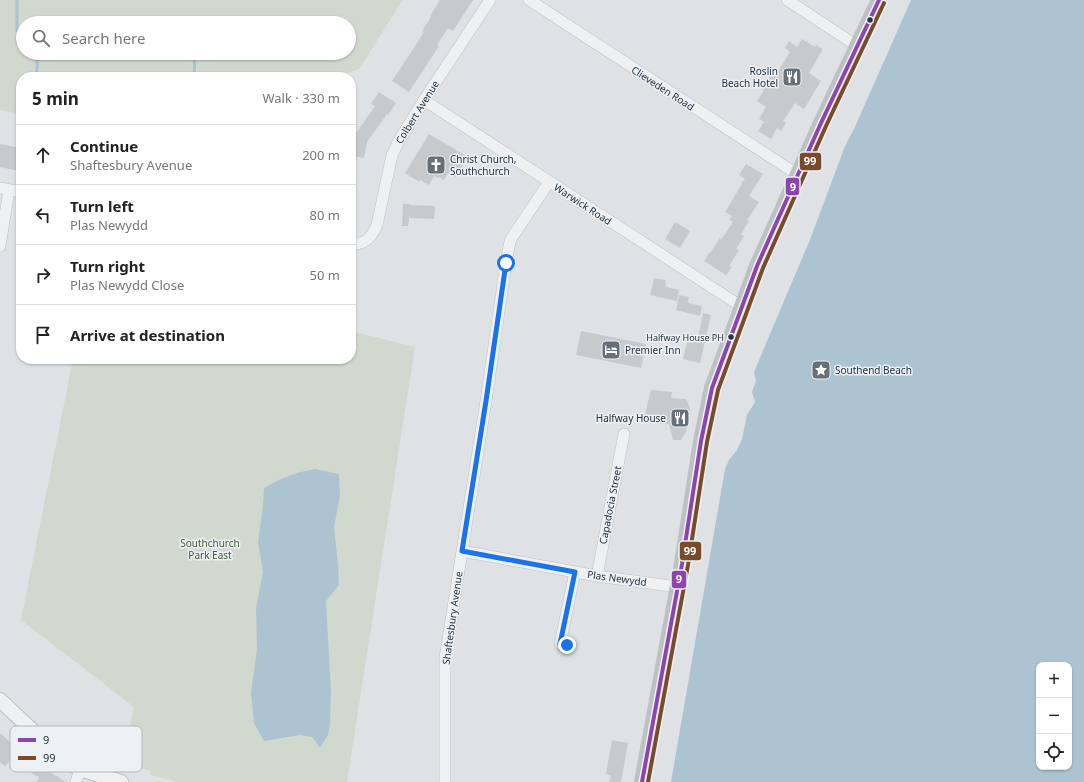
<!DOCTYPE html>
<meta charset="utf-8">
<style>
:root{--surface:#fff;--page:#f2f2f2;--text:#222;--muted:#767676;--line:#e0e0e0}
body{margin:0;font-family:"Noto Sans",sans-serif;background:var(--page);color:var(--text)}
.controls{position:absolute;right:12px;bottom:12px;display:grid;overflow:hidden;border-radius:8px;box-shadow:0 1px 3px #0004}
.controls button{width:36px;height:36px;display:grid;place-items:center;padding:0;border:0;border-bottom:1px solid var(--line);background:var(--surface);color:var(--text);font:20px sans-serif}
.stop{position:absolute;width:12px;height:12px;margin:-9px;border:3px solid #1a73e8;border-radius:50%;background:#fff}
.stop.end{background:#1a73e8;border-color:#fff;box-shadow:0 1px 4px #0008}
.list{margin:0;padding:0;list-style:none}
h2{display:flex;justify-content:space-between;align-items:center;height:52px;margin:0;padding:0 16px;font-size:17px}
h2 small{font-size:13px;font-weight:400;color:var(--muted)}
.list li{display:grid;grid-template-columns:26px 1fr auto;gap:12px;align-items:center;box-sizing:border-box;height:60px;padding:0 16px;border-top:1px solid var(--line)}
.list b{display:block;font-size:15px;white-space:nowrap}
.list p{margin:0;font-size:13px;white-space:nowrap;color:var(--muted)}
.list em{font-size:13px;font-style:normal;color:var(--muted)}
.icon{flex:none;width:22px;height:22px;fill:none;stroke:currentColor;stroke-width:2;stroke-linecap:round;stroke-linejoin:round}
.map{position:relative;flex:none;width:1084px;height:782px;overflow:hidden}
.search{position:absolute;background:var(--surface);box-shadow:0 1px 3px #0004;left:16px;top:16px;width:340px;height:44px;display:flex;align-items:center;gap:10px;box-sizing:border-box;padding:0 14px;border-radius:22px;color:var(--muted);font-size:15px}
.panel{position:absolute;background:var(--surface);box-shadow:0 1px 3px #0004;left:16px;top:72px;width:340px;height:292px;border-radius:16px}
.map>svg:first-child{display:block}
</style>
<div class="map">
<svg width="1084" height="782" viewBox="0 0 1084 782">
<rect width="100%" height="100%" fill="#dfe2e5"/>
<path fill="#d1d9cf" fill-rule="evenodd" d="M 0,0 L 403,0 L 359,69 L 338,77 L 21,77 L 21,114 L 0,110 ZM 23,23 L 349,23 L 349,53 L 23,53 Z
M 351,331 L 415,347 L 347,782 L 177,782 L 151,775 L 151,771 L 122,764 L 134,707 L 21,620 L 73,359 L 351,359 Z"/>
<path fill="#acc4d1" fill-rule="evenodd" d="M 911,0 L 1084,0 L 1084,782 L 671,782 L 725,469 L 729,460 L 737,450 L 742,439 L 747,415 L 755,402 L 752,392 L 756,381 L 754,372 L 811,237 L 845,146 L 854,129 ZM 1039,665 L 1069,665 L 1069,767 L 1039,767 Z
M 315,469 L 339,474 L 340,496 L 334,527 L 338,564 L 339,585 L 326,601 L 331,692 L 330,724 L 328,735 L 320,748 L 312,737 L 300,735 L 264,741 L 254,723 L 251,693 L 257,649 L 256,608 L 263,572 L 258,542 L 263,505 L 264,488 C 282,477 295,473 315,469 Z"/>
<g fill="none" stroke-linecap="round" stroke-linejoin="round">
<path stroke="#acc4d1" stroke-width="3" d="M 17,0 L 17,31 L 23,41
M 35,53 C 39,60 37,69 36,77
M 194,77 L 195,53"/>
</g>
<path fill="#c7cacd" d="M 440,0 L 473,0 L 453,31 L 448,28 L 437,45 L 439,46 L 409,92 L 392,81 L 400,69 L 424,32 L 422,31 L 431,17 L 430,16 Z
M 802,39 L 815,47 L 816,45 L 823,49 L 809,73 L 821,81 L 804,109 L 795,103 L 783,121 L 786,123 L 781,131 L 777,128 L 771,139 L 758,131 L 764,122 L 759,119 L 766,107 L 757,101 L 764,90 L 762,89 L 773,71 L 777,73 L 790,52 L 785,48 L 789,41 L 797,47 Z
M 379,92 L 396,103 L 388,115 L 387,114 L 367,142 L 364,158 L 351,156 L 354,136 L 375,106 L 371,104 Z
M 429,134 L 468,157 L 455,177 L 448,173 L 444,180 L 439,177 L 438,178 L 434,176 L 429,185 L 420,180 L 419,182 L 405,173 Z
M 0,144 L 21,148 L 21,162 L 19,171 L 0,167 Z
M 746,164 L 763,174 L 749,196 L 759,202 L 747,220 L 749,221 L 741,234 L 744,236 L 736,249 L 739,250 L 729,266 L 732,267 L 726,275 L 704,261 L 709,253 L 710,253 L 720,238 L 721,240 L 733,222 L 729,220 L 732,216 L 725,212 L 742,184 L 741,184 L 745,179 L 739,175 Z
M 403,204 L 410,204 L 410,205 L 435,206 L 434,219 L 410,218 L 410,213 L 408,226 L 402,226 Z
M 675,222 L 690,231 L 680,248 L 665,239 Z
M 654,278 L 665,280 L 666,287 L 679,290 L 677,301 L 650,295 Z
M 679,295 L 689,297 L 688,303 L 702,306 L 700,316 L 676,310 Z
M 703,313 L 711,315 L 700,363 L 683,359 L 689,336 L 698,338 Z
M 581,331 L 646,344 L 641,368 L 576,355 Z
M 651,390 L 672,392 L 671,398 L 686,399 L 690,408 L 686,432 L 681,440 L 673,440 L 669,424 L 654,423 L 655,416 L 645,414 Z
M 0,733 L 17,748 L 16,749 L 19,752 L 5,766 L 0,762 Z
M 612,740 L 628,743 L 621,782 L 609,782 L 611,775 L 606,774 Z
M 43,752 L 47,756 L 43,768 L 66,782 L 37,782 L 39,777 L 31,773 Z"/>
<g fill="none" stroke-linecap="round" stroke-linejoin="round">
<g stroke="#bdc0c3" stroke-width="12">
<path id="minor" d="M 529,0 L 792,171 L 799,174
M 787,0 L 851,42 L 857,45
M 424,100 L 736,303 L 742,306
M 0,188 L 21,192
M 351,245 C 366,244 371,238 377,225 L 392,155 L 400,139 L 424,100 L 490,0
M 0,246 L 9,190
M 462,551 L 597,576 L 678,587
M 597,576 L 624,434
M 560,644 L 575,572
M 76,782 L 80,769
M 445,782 L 445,658 L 486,401 L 506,263 L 509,246 L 511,239 L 549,182"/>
</g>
<g stroke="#bdc0c3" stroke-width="16">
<path id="tertiary" d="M 0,700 L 64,760 L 80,769 L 121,782"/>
</g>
<use href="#minor" stroke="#eef0f1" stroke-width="11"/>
<use href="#tertiary" stroke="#eef0f1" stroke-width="14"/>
<path stroke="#bdc1c4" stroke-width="16" d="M 642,782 L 682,564 L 701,441 L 712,388 L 757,266 L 821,123 L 879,0"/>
<g stroke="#ecf1f5" stroke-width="7">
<path id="bus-1" d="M 642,782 L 682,564 L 701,441 L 712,388 L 757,266 L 821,123 L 879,0"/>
</g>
<g stroke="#ecf1f5" stroke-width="7">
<path id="bus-2" d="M 648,782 L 688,565 L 707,442 L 718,390 L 763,268 L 826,126 L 884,3"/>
</g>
<use href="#bus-1" stroke="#8e44ad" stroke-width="4"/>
<use href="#bus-2" stroke="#7a4b2a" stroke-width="4"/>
</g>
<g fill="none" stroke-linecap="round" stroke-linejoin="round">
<path stroke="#1a73e8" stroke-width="5" d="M 506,263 L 486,401 L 462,551 L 575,572 L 560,644 L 567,645"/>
</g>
<defs>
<g id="restaurant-square" transform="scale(1)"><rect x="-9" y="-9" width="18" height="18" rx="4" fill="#677078" stroke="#ecf1f5"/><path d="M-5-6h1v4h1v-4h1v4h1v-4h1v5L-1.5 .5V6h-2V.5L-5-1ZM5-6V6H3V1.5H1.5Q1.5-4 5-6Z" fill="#fff"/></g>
<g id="church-square" transform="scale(1)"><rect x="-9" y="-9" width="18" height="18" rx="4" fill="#677078" stroke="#ecf1f5"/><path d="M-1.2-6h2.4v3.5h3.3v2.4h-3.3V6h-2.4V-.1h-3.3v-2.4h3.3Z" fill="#fff"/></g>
<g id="hotel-square" transform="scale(1)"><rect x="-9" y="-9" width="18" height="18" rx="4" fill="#677078" stroke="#ecf1f5"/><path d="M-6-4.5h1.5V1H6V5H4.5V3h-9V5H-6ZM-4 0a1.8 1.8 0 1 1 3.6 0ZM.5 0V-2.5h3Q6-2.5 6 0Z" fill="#fff"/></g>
<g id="sight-square" transform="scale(1)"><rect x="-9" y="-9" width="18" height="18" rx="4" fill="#677078" stroke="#ecf1f5"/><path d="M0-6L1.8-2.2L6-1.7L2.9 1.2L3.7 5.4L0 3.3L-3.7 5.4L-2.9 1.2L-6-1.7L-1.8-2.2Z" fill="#fff"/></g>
</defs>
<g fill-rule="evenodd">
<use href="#restaurant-square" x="792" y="77"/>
<use href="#church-square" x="436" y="165"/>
<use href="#hotel-square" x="611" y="350"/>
<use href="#sight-square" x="821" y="370"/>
<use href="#restaurant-square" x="680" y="418"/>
</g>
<g fill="#26323e" stroke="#ecf1f5" stroke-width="1.5">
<circle cx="870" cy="20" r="3.5"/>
<circle cx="731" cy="337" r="3.5"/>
</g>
<g text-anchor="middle" stroke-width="3" stroke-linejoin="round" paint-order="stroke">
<g font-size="9" fill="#26323e" stroke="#ecf1f5" text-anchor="end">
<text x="724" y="341">Halfway House PH</text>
</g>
<g font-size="10" fill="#26323e" stroke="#ecf1f5" text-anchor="start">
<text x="778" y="75" text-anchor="end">Roslin<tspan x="778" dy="12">Beach Hotel</tspan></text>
<text x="450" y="163">Christ Church,<tspan x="450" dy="12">Southchurch</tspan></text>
<text x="625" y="354">Premier Inn</text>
<text x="835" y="374">Southend Beach</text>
<text x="666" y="422" text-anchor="end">Halfway House</text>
</g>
<g font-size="10" fill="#26323e" stroke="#ecf1f5">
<text transform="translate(663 88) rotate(33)" y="4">Clieveden Road</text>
<text transform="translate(417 112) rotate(-58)" y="4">Colbert Avenue</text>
<text transform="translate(583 204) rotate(33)" y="4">Warwick Road</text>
<text transform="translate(610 505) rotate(-79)" y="4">Capadocia Street</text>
<text transform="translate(617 578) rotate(8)" y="4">Plas Newydd</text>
<text transform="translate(452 618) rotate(-82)" y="4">Shaftesbury Avenue</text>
</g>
<g font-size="10" fill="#405a33" stroke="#ecf1f5">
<text x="210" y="547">Southchurch<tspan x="210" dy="12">Park East</tspan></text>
</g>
</g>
<rect x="10" y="726" width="132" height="46" rx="6" fill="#ecf1f5" stroke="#b1b8be" stroke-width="1"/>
<rect x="18" y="738" width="18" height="4" fill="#8e44ad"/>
<rect x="18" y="756" width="18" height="4" fill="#7a4b2a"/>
<g font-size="11" fill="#26323e">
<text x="43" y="744">9</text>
<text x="43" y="762">99</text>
</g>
<g stroke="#ecf1f5" stroke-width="1.5">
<rect x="799" y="152" width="23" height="19" rx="4" fill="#7a4b2a"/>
<rect x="785" y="177" width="15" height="19" rx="4" fill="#8e44ad"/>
<rect x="679" y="541" width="23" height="20" rx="4" fill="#7a4b2a"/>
<rect x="671" y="570" width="16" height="19" rx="4" fill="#8e44ad"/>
</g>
<g font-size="11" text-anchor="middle" font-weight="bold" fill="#fff">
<text x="810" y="165">99</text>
<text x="793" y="191">9</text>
<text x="690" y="555">99</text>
<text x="679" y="583">9</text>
</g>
</svg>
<div class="controls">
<button>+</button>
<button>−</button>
<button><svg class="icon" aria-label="locate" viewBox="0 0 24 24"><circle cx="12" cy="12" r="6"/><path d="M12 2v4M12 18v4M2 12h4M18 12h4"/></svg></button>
</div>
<div class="stop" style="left:506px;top:263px"></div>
<div class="stop end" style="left:567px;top:645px"></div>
<div class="search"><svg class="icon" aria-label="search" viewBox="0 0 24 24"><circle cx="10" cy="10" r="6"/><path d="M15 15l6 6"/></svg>Search here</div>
<section class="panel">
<h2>5 min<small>Walk · 330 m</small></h2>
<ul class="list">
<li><svg class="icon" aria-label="ahead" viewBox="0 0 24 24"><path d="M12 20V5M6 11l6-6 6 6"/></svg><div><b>Continue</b><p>Shaftesbury Avenue</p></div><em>200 m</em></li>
<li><svg class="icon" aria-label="left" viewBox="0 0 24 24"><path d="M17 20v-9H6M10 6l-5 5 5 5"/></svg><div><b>Turn left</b><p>Plas Newydd</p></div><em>80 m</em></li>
<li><svg class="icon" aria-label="right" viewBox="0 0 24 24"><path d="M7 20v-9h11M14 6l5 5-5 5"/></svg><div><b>Turn right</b><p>Plas Newydd Close</p></div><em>50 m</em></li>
<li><svg class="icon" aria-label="arrive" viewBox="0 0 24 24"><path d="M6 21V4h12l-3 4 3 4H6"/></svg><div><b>Arrive at destination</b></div></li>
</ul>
</section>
</div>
